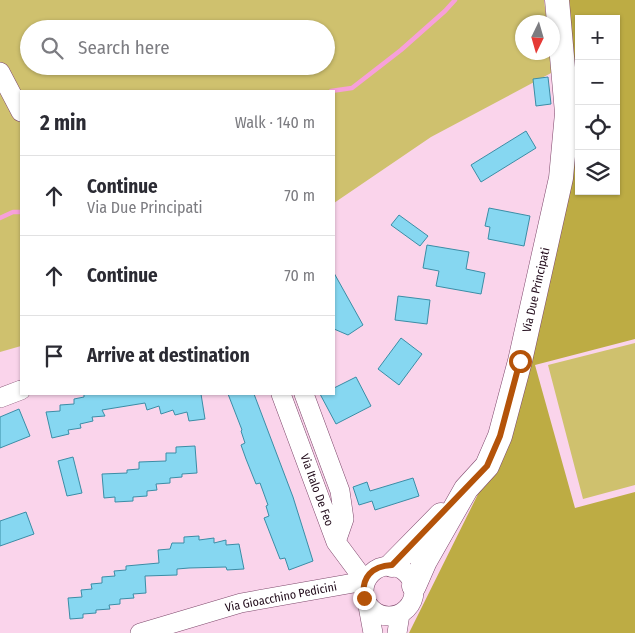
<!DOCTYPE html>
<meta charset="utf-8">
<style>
:root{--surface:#fff;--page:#f2f2f3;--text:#2b2b33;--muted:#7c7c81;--line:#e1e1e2}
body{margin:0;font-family:"Fira Sans Condensed",sans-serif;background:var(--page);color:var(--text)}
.controls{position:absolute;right:15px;top:15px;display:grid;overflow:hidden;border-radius:0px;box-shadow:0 1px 4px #0004}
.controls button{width:45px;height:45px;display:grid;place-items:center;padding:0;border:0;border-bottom:1px solid var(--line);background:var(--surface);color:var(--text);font:25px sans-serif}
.compass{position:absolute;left:515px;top:15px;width:45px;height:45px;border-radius:50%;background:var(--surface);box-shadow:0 1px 4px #0004;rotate:185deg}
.stop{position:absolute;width:15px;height:15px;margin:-11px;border:4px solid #b45309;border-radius:50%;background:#fff}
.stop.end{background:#b45309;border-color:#fff;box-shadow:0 1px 5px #0008}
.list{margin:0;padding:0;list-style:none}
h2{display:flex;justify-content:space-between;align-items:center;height:65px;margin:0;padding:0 20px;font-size:21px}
h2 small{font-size:16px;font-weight:400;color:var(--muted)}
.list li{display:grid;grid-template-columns:32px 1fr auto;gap:15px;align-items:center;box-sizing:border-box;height:80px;padding:0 20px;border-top:1px solid var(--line)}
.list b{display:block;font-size:19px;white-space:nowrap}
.list p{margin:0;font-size:16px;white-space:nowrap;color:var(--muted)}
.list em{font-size:16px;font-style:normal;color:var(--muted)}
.icon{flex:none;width:28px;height:28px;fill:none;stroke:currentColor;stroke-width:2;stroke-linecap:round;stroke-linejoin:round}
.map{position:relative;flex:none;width:635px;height:633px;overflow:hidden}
.search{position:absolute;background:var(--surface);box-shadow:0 1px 4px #0004;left:20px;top:20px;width:315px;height:55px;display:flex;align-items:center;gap:12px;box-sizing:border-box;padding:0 18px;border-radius:28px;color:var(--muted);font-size:19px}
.panel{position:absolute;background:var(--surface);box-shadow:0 1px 4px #0004;left:20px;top:90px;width:315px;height:305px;border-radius:0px}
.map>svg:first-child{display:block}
</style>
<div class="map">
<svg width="635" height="633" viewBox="0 0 635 633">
<rect width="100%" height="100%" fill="#fad4eb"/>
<path fill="#cfc16e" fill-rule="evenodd" d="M 0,0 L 544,0 L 547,22 L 522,22 L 522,52 L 551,53 L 553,72 L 431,137 L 334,203 L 334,91 L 21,91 L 21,346 L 0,352 ZM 29,29 L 326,29 L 326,66 L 29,66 Z
M 635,343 L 635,485 L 583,499 L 548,365 Z"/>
<path fill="#bdac44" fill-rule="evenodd" d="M 565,0 L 635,0 L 635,339 L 535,365 L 575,508 L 635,492 L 635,633 L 409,633 L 485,480 L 576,136 ZM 579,19 L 616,19 L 616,191 L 579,191 Z"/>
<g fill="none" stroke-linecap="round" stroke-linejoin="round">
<path stroke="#f7a0da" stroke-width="4.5" d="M 331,91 L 352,88 L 401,50 L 445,11 L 455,0
M 0,218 L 13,212 L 21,212"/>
</g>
<path fill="#86d7f1" stroke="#3b8da6" d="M 548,77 L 551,104 L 536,106 L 533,79 Z
M 526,131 L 536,148 L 481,182 L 471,165 Z
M 489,208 L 530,216 L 524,246 L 488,239 L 490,227 L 485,226 Z
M 399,215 L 428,236 L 420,246 L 391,225 Z
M 427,245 L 469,252 L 466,269 L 485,273 L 481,294 L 436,286 L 439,271 L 423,268 Z
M 334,273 L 363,325 L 348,335 L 334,329 Z
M 398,296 L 430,300 L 427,324 L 395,320 Z
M 401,338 L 422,354 L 399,385 L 378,369 Z
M 356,377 L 371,406 L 336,424 L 320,394 L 334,394 L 334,388 Z
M 84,394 L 201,394 L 205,419 L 189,421 L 187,412 L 175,415 L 173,410 L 161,414 L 159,406 L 147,410 L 145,403 L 102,410 L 105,416 L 92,417 L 93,421 L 80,424 L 81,428 L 68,430 L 69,434 L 52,438 L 46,412 L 60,411 L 60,405 L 74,404 L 74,399 L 84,397 Z
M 228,394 L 254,394 L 293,497 L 313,561 L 289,570 L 285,558 L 280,559 L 264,518 L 269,516 L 266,506 L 268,505 L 260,483 L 256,484 L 246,459 L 241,445 L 245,443 L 241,431 L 242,430 Z
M 19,409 L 30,436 L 0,448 L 0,417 Z
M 195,446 L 197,473 L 182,474 L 182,477 L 170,478 L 170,483 L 156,484 L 157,490 L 147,491 L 147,496 L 133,497 L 133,501 L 115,502 L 115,497 L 104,498 L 102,474 L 127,473 L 127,470 L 139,469 L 139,462 L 166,461 L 166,453 L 176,453 L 176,447 Z
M 73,457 L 82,493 L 67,496 L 58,461 Z
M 413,478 L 419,496 L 375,510 L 372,501 L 359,505 L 353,487 L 367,482 L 370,491 Z
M 26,512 L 34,534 L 0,546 L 0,521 Z
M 199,536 L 199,540 L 214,538 L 214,543 L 226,540 L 226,545 L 239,544 L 244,569 L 227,570 L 226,567 L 189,568 L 177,569 L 177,575 L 145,576 L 146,593 L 133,594 L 134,598 L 120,599 L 120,604 L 109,605 L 110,609 L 96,610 L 96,613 L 83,614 L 83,618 L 70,619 L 68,598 L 82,597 L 81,590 L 92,589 L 91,584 L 102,583 L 102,577 L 115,576 L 114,571 L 126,570 L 126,566 L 159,563 L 158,550 L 170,549 L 172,543 L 184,543 L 184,537 Z"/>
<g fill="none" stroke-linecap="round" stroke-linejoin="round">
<g stroke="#7e496c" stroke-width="20">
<path id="minor" d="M 0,72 L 21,112
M 281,394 L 336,542 L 365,581
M 304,394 L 340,491 L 344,519 L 336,542
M 0,398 L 21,390
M364 591a25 25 0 1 1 50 0a25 25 0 1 1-50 0Z
M 368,606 L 373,633
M 140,633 L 241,603 L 365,581
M 397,633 L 400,614"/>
</g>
<g stroke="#7e496c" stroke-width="25">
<path id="major" d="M 392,565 L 441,515
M 414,586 L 425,561 L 466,489 L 487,466 L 500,436 L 520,361 L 561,178 L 567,113 L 557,0"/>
</g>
<use href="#minor" stroke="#fff" stroke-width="19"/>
<use href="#major" stroke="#fff" stroke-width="24"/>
</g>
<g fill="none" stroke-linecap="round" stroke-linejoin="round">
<path stroke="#b45309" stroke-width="6" d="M 364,598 C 361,577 372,566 392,565 L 487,466 L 500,436 L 520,361"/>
</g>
<g text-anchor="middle" stroke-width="4" stroke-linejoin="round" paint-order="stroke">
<g font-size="12" fill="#220c1b" stroke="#fff">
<text transform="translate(536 290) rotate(-77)" y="4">Via Due Principati</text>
<text transform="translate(317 490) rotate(70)" y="4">Via Italo De Feo</text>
<text transform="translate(281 597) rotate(-11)" y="4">Via Gioacchino Pedicini</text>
</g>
</g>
</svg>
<div class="controls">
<button>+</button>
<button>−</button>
<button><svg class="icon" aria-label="locate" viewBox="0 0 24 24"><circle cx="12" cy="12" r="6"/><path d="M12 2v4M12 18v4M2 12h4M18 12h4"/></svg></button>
<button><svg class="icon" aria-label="layers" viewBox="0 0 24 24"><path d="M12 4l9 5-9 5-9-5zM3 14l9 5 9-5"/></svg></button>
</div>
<svg class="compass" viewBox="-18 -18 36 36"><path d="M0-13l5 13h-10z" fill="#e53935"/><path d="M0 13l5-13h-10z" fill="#7c7c81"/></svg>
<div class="stop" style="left:520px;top:361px"></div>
<div class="stop end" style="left:364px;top:598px"></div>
<div class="search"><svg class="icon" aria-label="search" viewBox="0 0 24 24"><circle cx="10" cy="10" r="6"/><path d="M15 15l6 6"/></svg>Search here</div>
<section class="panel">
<h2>2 min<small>Walk · 140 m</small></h2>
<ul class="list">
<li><svg class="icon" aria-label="ahead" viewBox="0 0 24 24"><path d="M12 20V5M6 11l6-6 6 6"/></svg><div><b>Continue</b><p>Via Due Principati</p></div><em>70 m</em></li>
<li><svg class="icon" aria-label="ahead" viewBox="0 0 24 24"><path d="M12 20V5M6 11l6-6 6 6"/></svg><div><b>Continue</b></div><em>70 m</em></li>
<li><svg class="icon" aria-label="arrive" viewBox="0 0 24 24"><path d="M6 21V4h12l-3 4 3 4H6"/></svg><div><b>Arrive at destination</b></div></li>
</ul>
</section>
</div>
